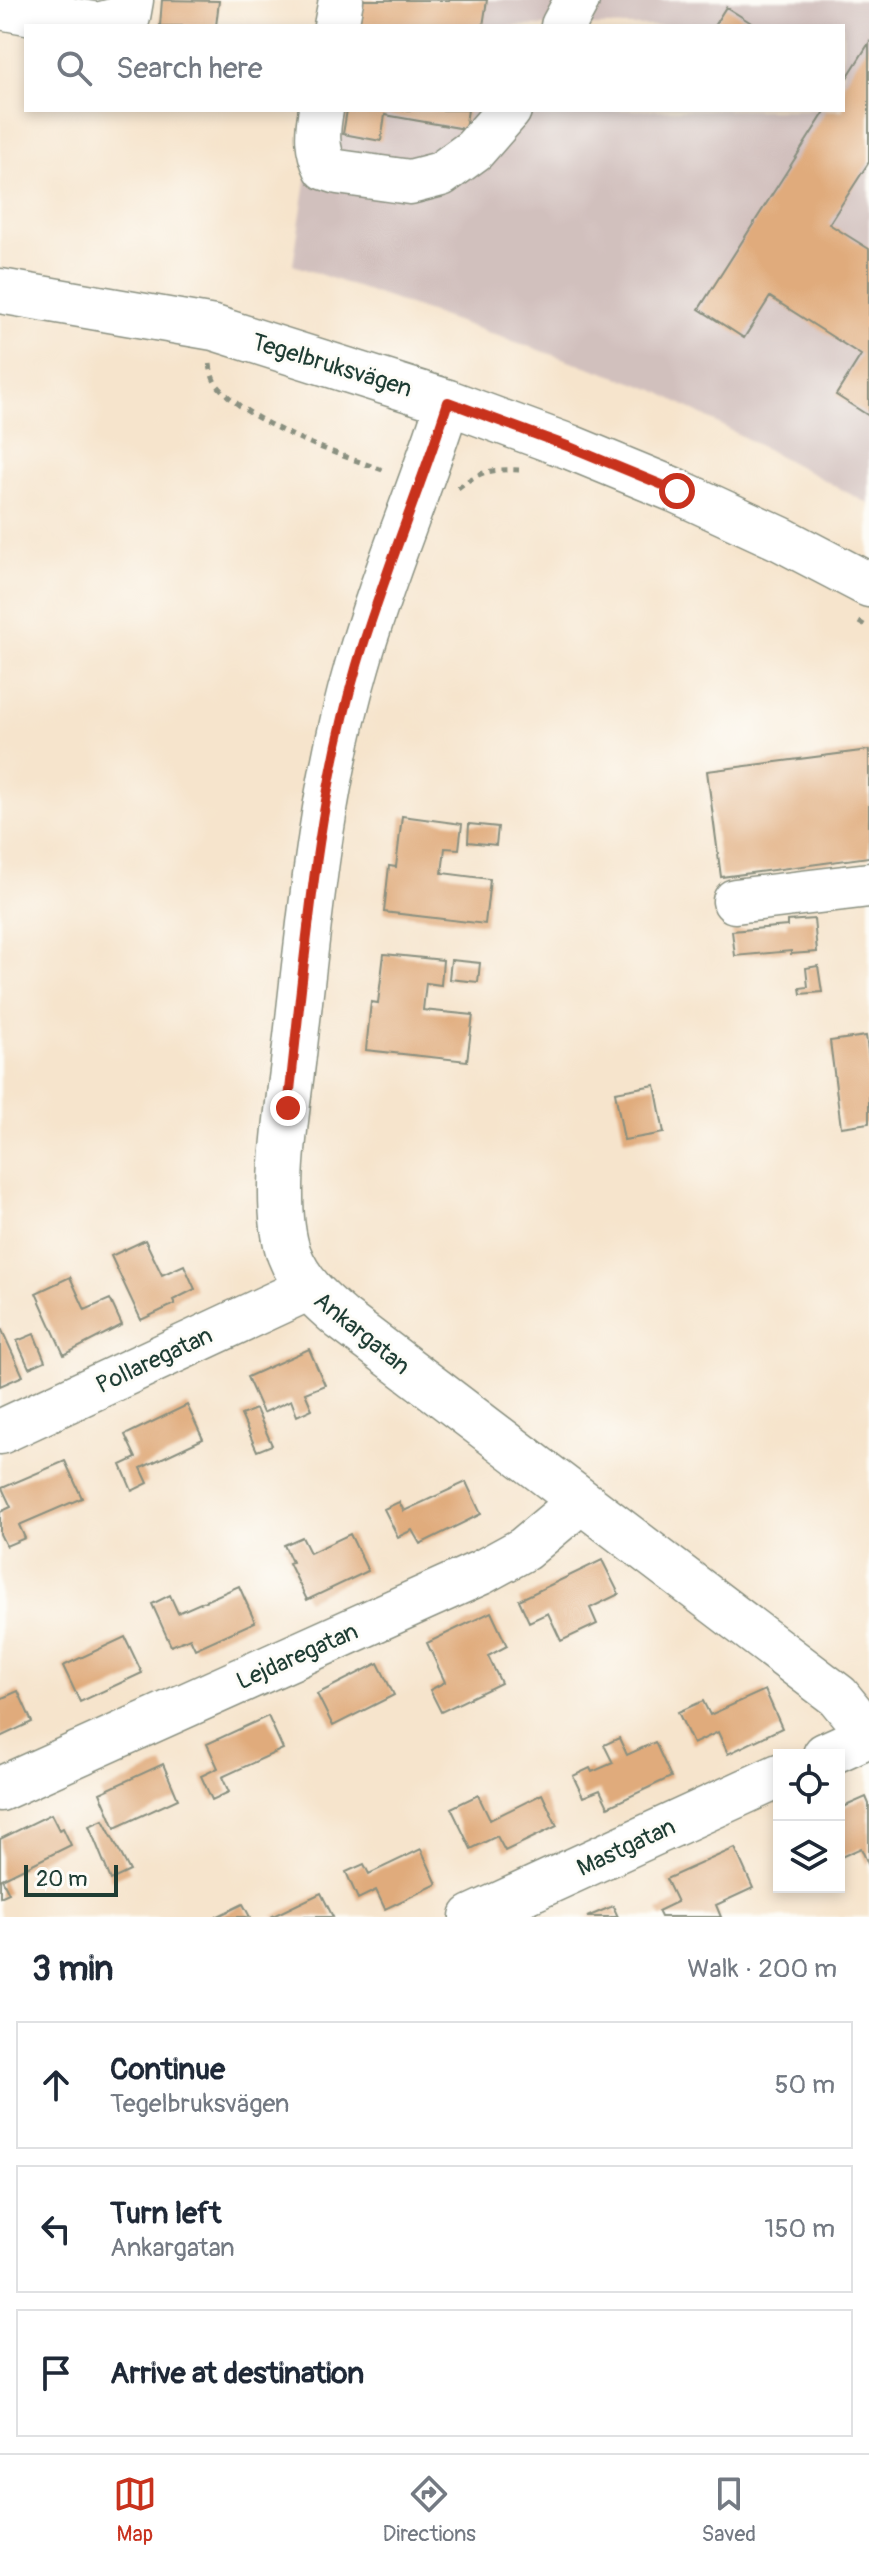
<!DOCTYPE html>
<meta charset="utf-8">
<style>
:root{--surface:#fff;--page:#f6f6f7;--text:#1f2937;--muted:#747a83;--line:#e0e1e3;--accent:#c8321e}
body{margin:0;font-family:Pangolin,sans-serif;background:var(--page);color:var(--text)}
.controls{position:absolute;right:24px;bottom:24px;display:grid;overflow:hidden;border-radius:0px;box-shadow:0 4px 12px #0003}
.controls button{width:72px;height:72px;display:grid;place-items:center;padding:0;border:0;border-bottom:2px solid var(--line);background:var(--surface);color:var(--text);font:40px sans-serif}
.scale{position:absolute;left:24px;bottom:20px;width:94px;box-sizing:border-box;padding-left:8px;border:4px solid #1f3d34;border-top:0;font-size:22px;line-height:28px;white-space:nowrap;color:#1f3d34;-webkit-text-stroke:6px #fdfcf7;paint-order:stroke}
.stop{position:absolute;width:24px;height:24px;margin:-18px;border:6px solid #c8321e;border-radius:50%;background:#fff}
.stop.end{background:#c8321e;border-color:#fff;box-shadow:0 2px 8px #0008}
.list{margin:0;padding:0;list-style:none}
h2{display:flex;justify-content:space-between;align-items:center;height:104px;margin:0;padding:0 32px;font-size:34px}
h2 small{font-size:26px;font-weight:400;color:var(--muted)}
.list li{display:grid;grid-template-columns:52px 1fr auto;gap:24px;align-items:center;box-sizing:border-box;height:128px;margin:0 16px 16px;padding:0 16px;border:2px solid var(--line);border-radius:0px}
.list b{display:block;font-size:30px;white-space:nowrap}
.list p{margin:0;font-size:26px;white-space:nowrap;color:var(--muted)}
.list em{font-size:26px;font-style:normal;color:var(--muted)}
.icon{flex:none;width:44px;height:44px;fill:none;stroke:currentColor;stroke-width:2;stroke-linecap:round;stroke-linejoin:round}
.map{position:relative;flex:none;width:869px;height:1917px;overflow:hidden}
.search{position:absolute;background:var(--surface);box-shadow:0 4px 12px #0003;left:24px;right:24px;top:24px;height:88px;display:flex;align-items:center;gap:20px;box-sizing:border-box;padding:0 28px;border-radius:0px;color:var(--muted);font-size:30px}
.sheet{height:536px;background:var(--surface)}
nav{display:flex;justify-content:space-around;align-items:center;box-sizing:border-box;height:112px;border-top:2px solid var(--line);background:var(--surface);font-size:22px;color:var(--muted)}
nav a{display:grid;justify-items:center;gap:4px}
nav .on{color:var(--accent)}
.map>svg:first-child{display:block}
</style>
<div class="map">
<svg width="869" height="1917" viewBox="0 0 869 1917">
<rect width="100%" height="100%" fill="#fdfcf7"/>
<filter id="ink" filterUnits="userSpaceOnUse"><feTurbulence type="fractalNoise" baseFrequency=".0125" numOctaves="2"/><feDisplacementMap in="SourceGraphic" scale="16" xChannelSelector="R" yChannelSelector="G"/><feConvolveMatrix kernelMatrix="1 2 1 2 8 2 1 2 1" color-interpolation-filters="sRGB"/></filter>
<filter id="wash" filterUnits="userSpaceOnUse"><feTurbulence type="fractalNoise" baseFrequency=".006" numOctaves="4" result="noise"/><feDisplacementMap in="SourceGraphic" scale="32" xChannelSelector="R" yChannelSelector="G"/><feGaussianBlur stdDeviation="1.8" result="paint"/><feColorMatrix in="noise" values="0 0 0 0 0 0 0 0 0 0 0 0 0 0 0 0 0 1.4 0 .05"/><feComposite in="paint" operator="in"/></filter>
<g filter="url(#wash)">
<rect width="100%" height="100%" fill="#f6e4cc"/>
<path fill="#d1c0bd" d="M 336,0 L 869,0 L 869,504 L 655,390 L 293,265 L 317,110 L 843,110 L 843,26 L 331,26 Z"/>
<g id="blocks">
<path fill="#e0ab7c" d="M 162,0 L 219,1 L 216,26 L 160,26 Z
M 363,0 L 487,0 L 483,26 L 359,26 Z
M 726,7 L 756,26 L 714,26 Z
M 869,43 L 869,162 L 829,224 L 869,249 L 869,416 L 836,395 L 861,355 L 770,297 L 744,338 L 699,309 L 826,110 L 843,110 L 843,84 Z
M 347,110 L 468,110 L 465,129 L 385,115 L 381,141 L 343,134 Z
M 869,750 L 869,857 L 721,877 L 707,771 Z
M 402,816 L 462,824 L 459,849 L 445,848 L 442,873 L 490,879 L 485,924 L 384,912 L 389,866 L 396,867 Z
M 469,824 L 498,827 L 496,845 L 468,842 Z
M 814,919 L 817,952 L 791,954 L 791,951 L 735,956 L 732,931 L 787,926 L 787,921 Z
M 384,954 L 443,960 L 441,985 L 426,983 L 423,1010 L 473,1015 L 467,1061 L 366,1050 L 371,1002 L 378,1003 Z
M 451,960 L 480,963 L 478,982 L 449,979 Z
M 818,966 L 822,992 L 801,994 L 800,988 L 808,987 L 806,968 Z
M 866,1036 L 869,1058 L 869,1123 L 841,1127 L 830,1041 Z
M 655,1085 L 664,1133 L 624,1140 L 615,1092 Z
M 145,1240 L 162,1275 L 184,1265 L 195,1289 L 173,1300 L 175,1304 L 141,1320 L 111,1256 Z
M 70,1277 L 85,1310 L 110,1299 L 122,1325 L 64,1355 L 36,1293 Z
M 0,1326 L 23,1376 L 0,1386 Z
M 34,1334 L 45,1361 L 29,1368 L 17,1341 Z
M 309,1349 L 325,1385 L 305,1393 L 312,1409 L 297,1416 L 291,1400 L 263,1413 L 247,1377 Z
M 187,1405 L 203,1439 L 141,1468 L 148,1483 L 132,1491 L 121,1465 L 136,1458 L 125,1435 Z
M 256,1409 L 272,1445 L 257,1451 L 241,1415 Z
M 65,1461 L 82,1498 L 19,1525 L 25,1538 L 6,1546 L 0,1534 L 0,1512 L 11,1507 L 2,1488 Z
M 466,1482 L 481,1514 L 420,1544 L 412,1530 L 398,1537 L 384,1509 L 399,1502 L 404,1511 Z
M 350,1534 L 368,1571 L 307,1600 L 289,1563 L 292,1562 L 284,1545 L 302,1537 L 310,1553 Z
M 602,1560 L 619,1594 L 590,1608 L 597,1624 L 561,1641 L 548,1613 L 529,1622 L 519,1600 Z
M 239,1586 L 255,1622 L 195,1649 L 190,1638 L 171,1646 L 152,1604 L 170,1595 L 178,1613 Z
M 491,1612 L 507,1646 L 488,1656 L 501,1683 L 441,1712 L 430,1690 L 445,1682 L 427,1643 Z
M 125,1637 L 142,1673 L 80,1702 L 63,1666 Z
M 378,1663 L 394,1695 L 333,1726 L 317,1694 Z
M 765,1690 L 782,1728 L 728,1754 L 718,1732 L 693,1744 L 678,1712 L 703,1701 L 710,1715 Z
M 18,1691 L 32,1722 L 0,1737 L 0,1699 Z
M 268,1716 L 283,1749 L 222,1777 L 229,1792 L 212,1800 L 201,1776 L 218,1768 L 207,1744 Z
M 619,1738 L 627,1755 L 655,1742 L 671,1777 L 608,1807 L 600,1790 L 583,1797 L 573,1776 L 590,1768 L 592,1772 L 613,1763 L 604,1745 Z
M 163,1764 L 178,1799 L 115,1828 L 100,1793 Z
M 542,1794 L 557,1826 L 505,1851 L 497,1836 L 471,1849 L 451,1808 L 478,1795 L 490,1820 Z
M 866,1797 L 869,1804 L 869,1866 L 861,1848 L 839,1858 L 839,1809 Z
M 51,1814 L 59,1830 L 63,1828 L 71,1845 L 2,1879 L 9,1893 L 0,1897 L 0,1839 Z
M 103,1820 L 130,1871 L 111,1880 L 89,1826 Z
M 735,1848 L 753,1888 L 716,1905 L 721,1917 L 661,1917 L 658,1911 L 677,1902 L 666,1879 Z
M 421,1849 L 437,1884 L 385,1909 L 376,1890 L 358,1899 L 346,1872 L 364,1864 L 369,1874 Z
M 321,1893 L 333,1917 L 271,1917 Z
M 243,1904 L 250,1917 L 216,1917 Z
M 613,1906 L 618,1917 L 587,1917 Z"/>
</g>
</g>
<g filter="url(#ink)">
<use href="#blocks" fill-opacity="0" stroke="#8a9080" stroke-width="2"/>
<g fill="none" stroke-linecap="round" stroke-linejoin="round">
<g stroke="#8a9080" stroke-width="47">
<path id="minor" d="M 0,7 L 97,25 L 128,17 L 131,0
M 336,26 L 341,0
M 563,26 L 577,0
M 321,110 C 317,131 316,149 326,168 L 338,172 L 410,182 L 441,174 L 474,150 L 509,110
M 0,291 L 214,328 L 448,402 L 570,447 L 677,491 L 781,539 L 869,585
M 448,402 C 420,491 382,577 357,666 C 320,792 309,925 294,1055 C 288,1109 271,1203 289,1254 C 300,1283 320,1300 342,1319 L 838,1696 L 869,1734
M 735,901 L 869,885
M 0,1432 L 307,1289
M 825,1755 L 869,1735
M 0,1789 L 482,1572 L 524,1549 L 581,1501
M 472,1917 L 779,1776"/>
</g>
<path stroke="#8a9080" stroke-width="5" stroke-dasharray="6 6" stroke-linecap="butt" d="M 210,364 C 211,371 212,377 215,382 C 247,425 337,454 386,471
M 458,488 C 479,471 492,469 519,470
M 859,622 L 869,628"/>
<use href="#minor" stroke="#fff" stroke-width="44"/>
</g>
</g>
<g fill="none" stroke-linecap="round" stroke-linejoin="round" filter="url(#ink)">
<path stroke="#c8321e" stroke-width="10" d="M 288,1108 C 305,961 315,808 357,665 C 383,576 420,490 448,402 L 570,447 L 677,491"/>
</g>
<g text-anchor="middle" stroke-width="6" stroke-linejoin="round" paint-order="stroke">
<g font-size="24" fill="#1f3d34" stroke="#fdfcf7">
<text transform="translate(332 365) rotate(17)" y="8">Tegelbruksvägen</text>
<text transform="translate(362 1333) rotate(39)" y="8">Ankargatan</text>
<text transform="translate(154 1360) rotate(-25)" y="8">Pollaregatan</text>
<text transform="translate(297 1656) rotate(-24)" y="8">Lejdaregatan</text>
<text transform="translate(626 1847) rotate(-25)" y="8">Mastgatan</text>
</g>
</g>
</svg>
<div class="controls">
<button><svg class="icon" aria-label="locate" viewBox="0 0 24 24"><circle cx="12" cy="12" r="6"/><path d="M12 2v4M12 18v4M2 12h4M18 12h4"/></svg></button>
<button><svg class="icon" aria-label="layers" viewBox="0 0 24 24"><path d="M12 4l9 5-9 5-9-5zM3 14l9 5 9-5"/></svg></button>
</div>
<div class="scale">20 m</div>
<div class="stop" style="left:677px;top:491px"></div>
<div class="stop end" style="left:288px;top:1108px"></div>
<div class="search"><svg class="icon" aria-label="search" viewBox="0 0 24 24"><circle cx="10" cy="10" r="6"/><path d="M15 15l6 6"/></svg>Search here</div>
</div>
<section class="sheet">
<h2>3 min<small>Walk · 200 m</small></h2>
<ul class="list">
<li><svg class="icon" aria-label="ahead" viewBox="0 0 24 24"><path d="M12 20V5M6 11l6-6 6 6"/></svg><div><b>Continue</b><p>Tegelbruksvägen</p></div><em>50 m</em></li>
<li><svg class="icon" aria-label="left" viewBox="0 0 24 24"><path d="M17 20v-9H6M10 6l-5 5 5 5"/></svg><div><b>Turn left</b><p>Ankargatan</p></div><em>150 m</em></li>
<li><svg class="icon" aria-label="arrive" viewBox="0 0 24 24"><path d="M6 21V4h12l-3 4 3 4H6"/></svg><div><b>Arrive at destination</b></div></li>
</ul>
</section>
<nav>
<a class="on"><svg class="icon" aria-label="map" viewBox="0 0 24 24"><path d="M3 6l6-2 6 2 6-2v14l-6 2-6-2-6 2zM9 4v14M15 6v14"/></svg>Map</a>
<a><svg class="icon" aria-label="directions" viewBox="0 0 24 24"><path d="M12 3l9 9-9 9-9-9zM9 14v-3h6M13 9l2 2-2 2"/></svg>Directions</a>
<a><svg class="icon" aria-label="saved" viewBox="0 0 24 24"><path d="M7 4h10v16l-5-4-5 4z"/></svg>Saved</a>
</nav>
